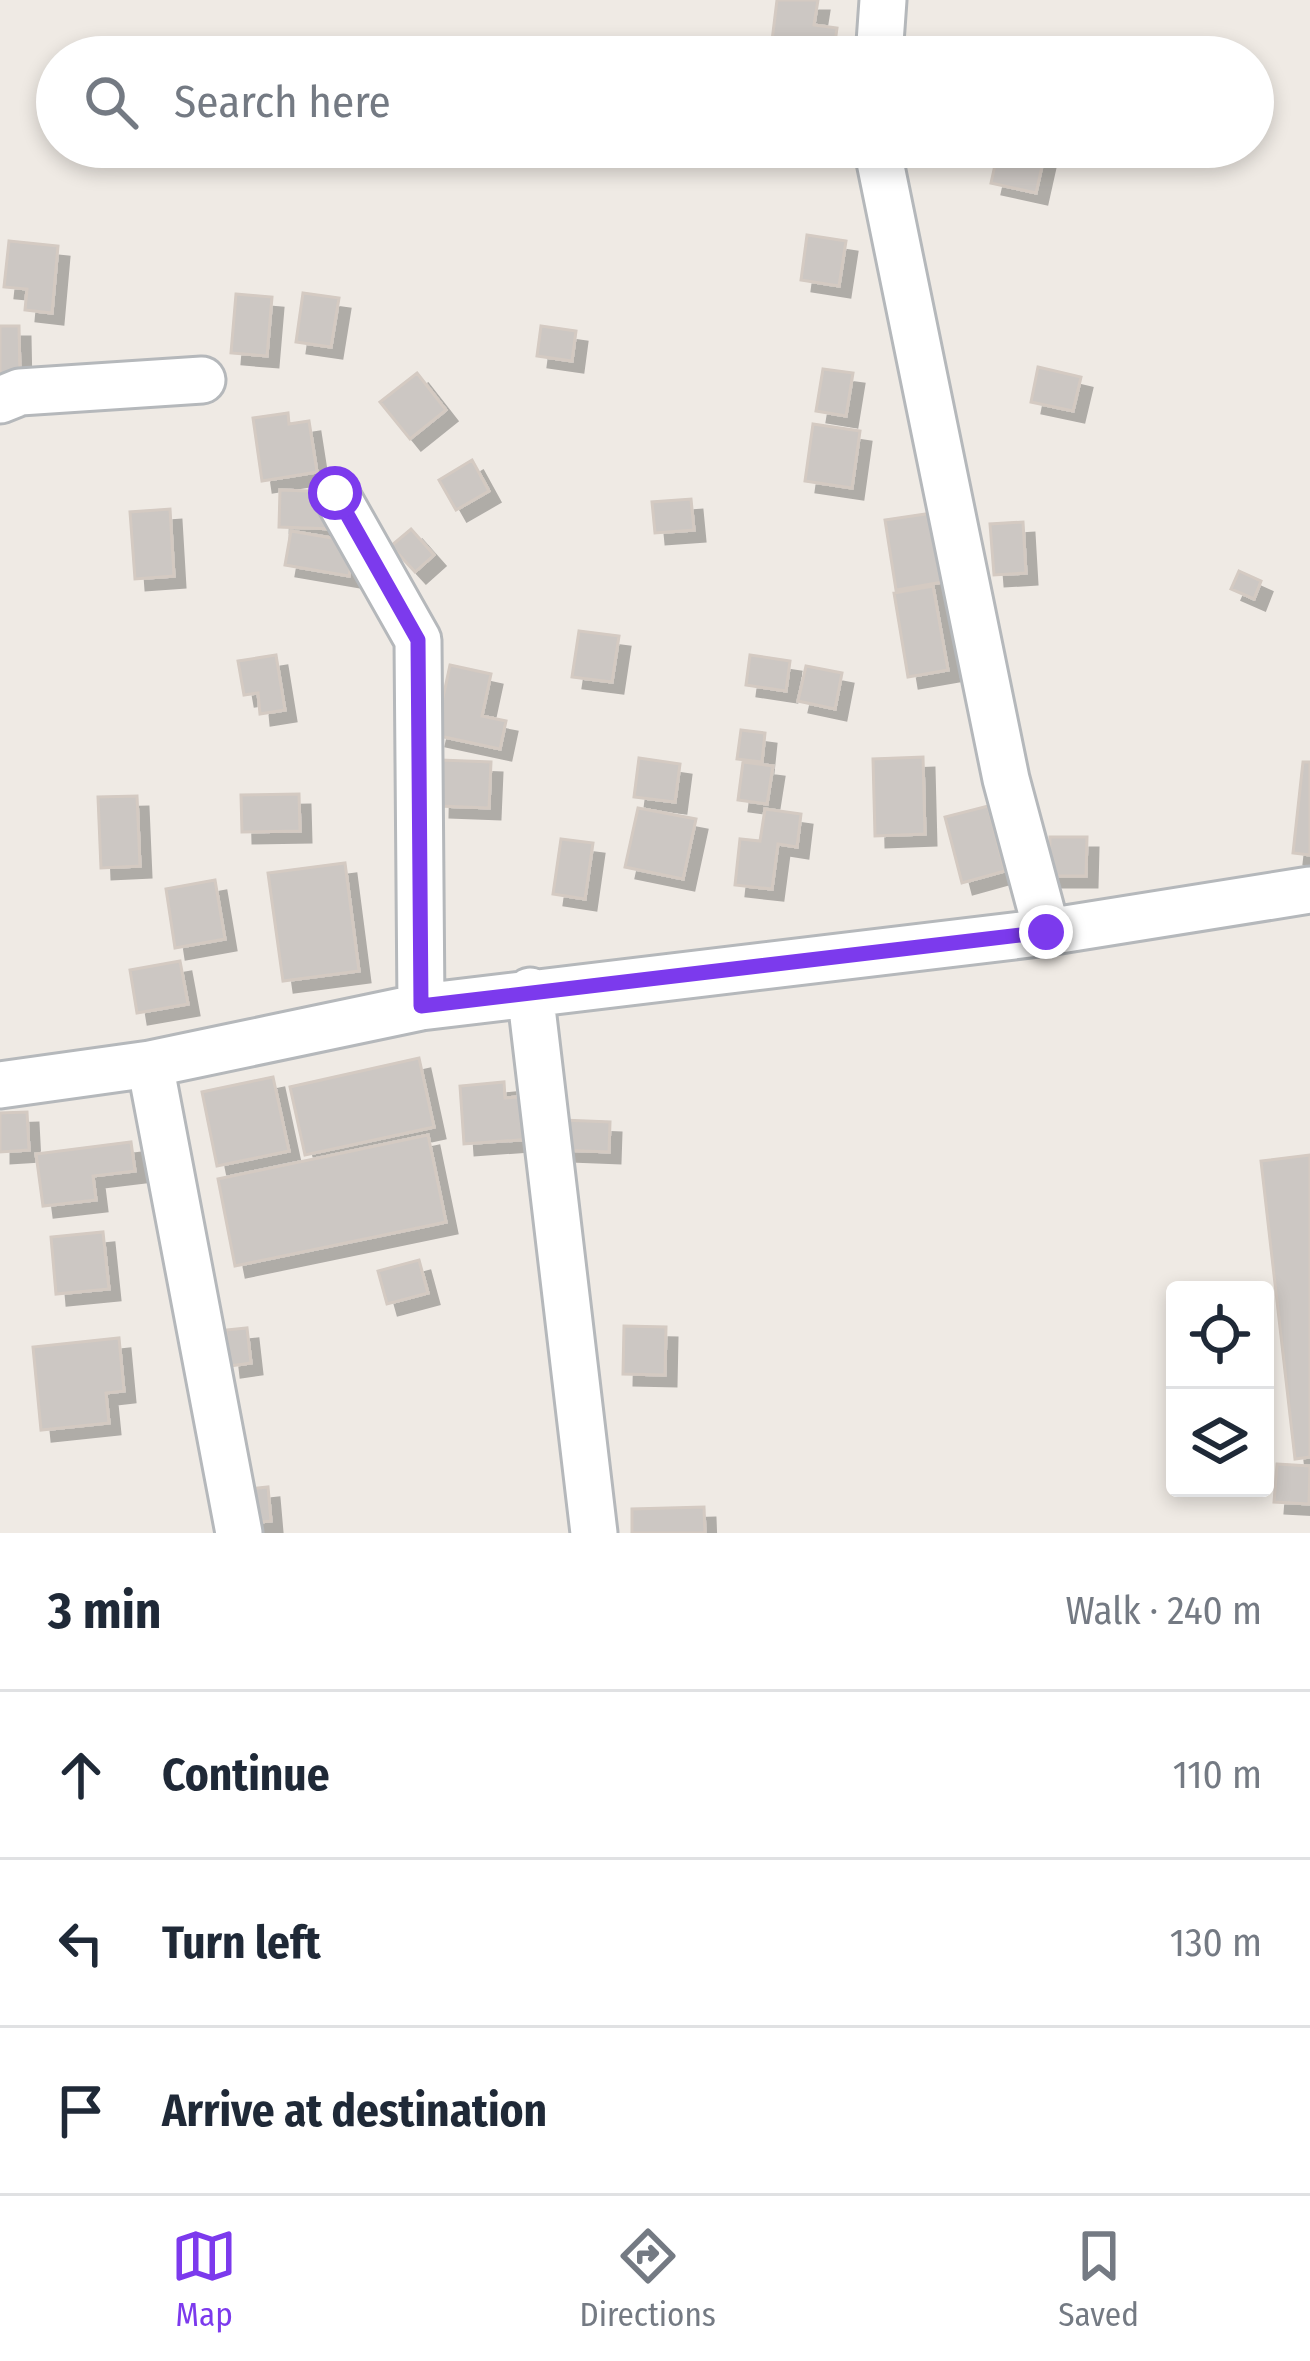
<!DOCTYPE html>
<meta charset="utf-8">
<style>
:root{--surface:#fff;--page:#f2f2f3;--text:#1f2937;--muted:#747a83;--line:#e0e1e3;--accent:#7c3aed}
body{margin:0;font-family:"Fira Sans Condensed",sans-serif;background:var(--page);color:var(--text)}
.controls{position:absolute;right:36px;bottom:36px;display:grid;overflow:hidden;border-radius:12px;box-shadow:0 6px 18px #0003}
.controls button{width:108px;height:108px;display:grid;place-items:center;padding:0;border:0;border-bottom:3px solid var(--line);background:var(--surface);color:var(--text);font:60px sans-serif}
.stop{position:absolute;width:36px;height:36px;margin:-27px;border:9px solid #7c3aed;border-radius:50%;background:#fff}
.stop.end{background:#7c3aed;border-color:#fff;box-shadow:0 3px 12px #0008}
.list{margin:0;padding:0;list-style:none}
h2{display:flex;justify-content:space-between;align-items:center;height:156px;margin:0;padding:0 48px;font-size:51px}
h2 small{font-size:39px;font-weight:400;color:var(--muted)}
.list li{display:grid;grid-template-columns:78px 1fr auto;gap:36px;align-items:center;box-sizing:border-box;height:168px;padding:0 48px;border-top:3px solid var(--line)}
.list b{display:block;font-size:45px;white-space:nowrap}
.list em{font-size:39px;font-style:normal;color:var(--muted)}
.icon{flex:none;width:66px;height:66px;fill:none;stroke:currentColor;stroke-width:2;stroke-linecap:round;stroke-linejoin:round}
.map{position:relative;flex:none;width:1310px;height:1533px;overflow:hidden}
.search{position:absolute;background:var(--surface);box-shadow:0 6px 18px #0003;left:36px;right:36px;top:36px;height:132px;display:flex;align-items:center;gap:30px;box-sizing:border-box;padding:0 42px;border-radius:66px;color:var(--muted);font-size:45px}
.sheet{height:660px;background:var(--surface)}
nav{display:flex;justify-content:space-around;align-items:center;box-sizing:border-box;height:168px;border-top:3px solid var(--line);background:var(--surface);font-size:33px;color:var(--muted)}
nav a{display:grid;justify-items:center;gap:6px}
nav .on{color:var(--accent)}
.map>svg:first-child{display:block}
</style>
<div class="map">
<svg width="1310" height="1533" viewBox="0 0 1310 1533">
<defs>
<filter id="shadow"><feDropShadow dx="11" dy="11" stdDeviation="0" flood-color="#0004"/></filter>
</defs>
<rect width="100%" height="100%" fill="#efeae4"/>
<path fill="#ccc7c3" stroke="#d4cac2" stroke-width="3" filter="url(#shadow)" d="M 777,0 L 818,0 L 814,25 L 837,28 L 833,57 L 770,57 Z
M 1065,45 L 1106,49 L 1106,57 L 1064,57 Z
M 999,147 L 1046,148 L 1036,193 L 991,183 Z
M 807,235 L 846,241 L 839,286 L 801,280 Z
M 9,241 L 58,246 L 52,313 L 25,310 L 27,289 L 4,287 Z
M 303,293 L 339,298 L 331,347 L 296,342 Z
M 236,294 L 272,297 L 267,356 L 231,353 Z
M 0,326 L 19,326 L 20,376 L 0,377 Z
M 541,326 L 576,331 L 572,361 L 537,356 Z
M 1038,367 L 1081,377 L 1073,411 L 1031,402 Z
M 823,369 L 853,373 L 846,416 L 816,411 Z
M 417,373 L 446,410 L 410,439 L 380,402 Z
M 288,413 L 289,424 L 309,421 L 317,472 L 262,481 L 253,418 Z
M 813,424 L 860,431 L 852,488 L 805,481 Z
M 472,460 L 489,491 L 456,510 L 439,480 Z
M 280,490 L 336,492 L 334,529 L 279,527 Z
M 691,499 L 694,530 L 655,533 L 652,502 Z
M 170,509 L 174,576 L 135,579 L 130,512 Z
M 939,512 L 949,581 L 896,590 L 885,520 Z
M 1023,522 L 1026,573 L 994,575 L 990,524 Z
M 411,529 L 434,555 L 415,572 L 391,546 Z
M 291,531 L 355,542 L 349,576 L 285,565 Z
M 1239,571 L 1261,581 L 1254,599 L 1231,589 Z
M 933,586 L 948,670 L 908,677 L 894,593 Z
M 579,631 L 619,636 L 612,682 L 572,677 Z
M 276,655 L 285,710 L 260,714 L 258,693 L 244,695 L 238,661 Z
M 750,655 L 790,661 L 786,691 L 746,685 Z
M 450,665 L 491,674 L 482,716 L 506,721 L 500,749 L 435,735 Z
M 806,666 L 842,673 L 835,709 L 798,701 Z
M 741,730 L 765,733 L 762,762 L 737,759 Z
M 923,757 L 925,834 L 875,836 L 873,759 Z
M 639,758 L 680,764 L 675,802 L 634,797 Z
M 440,760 L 491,762 L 489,808 L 439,806 Z
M 743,762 L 773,766 L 767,804 L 738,800 Z
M 1303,762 L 1310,762 L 1310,855 L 1293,853 Z
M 299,794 L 300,831 L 242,832 L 241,795 Z
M 137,796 L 140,866 L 101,868 L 98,797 Z
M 988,806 L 1005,871 L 962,883 L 945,817 Z
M 638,808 L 696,819 L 683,879 L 625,867 Z
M 765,809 L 801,814 L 797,847 L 778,844 L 772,889 L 735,885 L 740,839 L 760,841 Z
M 1050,837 L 1087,837 L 1086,876 L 1049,876 Z
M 561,839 L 593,843 L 585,899 L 553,894 Z
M 345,863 L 359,971 L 283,981 L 268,873 Z
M 215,880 L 225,939 L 175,948 L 166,889 Z
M 180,961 L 188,1004 L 137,1013 L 130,970 Z
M 419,1058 L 434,1127 L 305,1155 L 290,1087 Z
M 273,1077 L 289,1151 L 217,1166 L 202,1092 Z
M 504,1082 L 505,1098 L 528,1096 L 532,1139 L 464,1144 L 460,1086 Z
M 27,1112 L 29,1150 L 0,1152 L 0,1113 Z
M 562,1120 L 610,1122 L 609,1152 L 561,1150 Z
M 428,1135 L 446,1222 L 235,1266 L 218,1179 Z
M 131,1142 L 135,1171 L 93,1176 L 96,1200 L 43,1206 L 36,1154 Z
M 1310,1155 L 1310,1457 L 1295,1459 L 1261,1161 Z
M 103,1232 L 109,1289 L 56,1294 L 51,1237 Z
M 419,1260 L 428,1293 L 387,1304 L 378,1271 Z
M 624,1326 L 666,1327 L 665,1375 L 623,1374 Z
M 247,1328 L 251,1363 L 230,1366 L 226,1330 Z
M 119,1338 L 124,1391 L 106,1393 L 109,1423 L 41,1430 L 33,1347 Z
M 1277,1464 L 1310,1466 L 1309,1504 L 1274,1502 Z
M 268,1487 L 271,1521 L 242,1524 L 239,1490 Z
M 704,1507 L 705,1533 L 632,1533 L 632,1509 Z"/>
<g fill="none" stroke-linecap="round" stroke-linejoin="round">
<g stroke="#b5b8bb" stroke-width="51">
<path id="minor" d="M 879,57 L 883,0
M 877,147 L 1006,779 L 1047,932
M 0,400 L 20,392 L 202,380
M 335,493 L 418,640 L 421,1007
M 530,991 L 594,1533
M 150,1064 L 239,1533
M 0,1085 L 150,1064 L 421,1007 L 1047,932 L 1310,890"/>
</g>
<use href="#minor" stroke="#fff" stroke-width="45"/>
</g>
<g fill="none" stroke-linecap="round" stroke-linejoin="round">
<path stroke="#7c3aed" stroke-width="15" d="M 335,493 L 418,640 L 421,1006 L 1046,932"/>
</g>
</svg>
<div class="controls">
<button><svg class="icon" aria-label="locate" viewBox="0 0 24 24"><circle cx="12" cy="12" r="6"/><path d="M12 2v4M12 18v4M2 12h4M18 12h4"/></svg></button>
<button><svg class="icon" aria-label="layers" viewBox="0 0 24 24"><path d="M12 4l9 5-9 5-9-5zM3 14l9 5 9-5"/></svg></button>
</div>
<div class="stop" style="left:335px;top:493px"></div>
<div class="stop end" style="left:1046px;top:932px"></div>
<div class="search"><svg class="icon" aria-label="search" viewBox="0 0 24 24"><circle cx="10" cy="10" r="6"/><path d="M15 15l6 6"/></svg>Search here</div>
</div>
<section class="sheet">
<h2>3 min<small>Walk · 240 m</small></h2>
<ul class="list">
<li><svg class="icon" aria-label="ahead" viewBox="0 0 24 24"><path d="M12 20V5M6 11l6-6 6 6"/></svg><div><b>Continue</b></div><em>110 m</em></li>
<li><svg class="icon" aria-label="left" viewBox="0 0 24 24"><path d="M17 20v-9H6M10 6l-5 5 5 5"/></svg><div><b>Turn left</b></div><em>130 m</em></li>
<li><svg class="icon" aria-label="arrive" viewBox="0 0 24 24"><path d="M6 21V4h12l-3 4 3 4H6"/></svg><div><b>Arrive at destination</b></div></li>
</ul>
</section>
<nav>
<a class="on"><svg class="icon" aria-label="map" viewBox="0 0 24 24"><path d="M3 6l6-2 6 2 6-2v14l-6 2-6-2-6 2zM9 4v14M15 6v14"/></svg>Map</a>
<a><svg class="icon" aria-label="directions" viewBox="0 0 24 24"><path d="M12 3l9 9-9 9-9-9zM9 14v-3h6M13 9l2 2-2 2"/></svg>Directions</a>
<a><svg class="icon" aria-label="saved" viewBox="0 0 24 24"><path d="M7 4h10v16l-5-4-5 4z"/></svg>Saved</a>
</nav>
